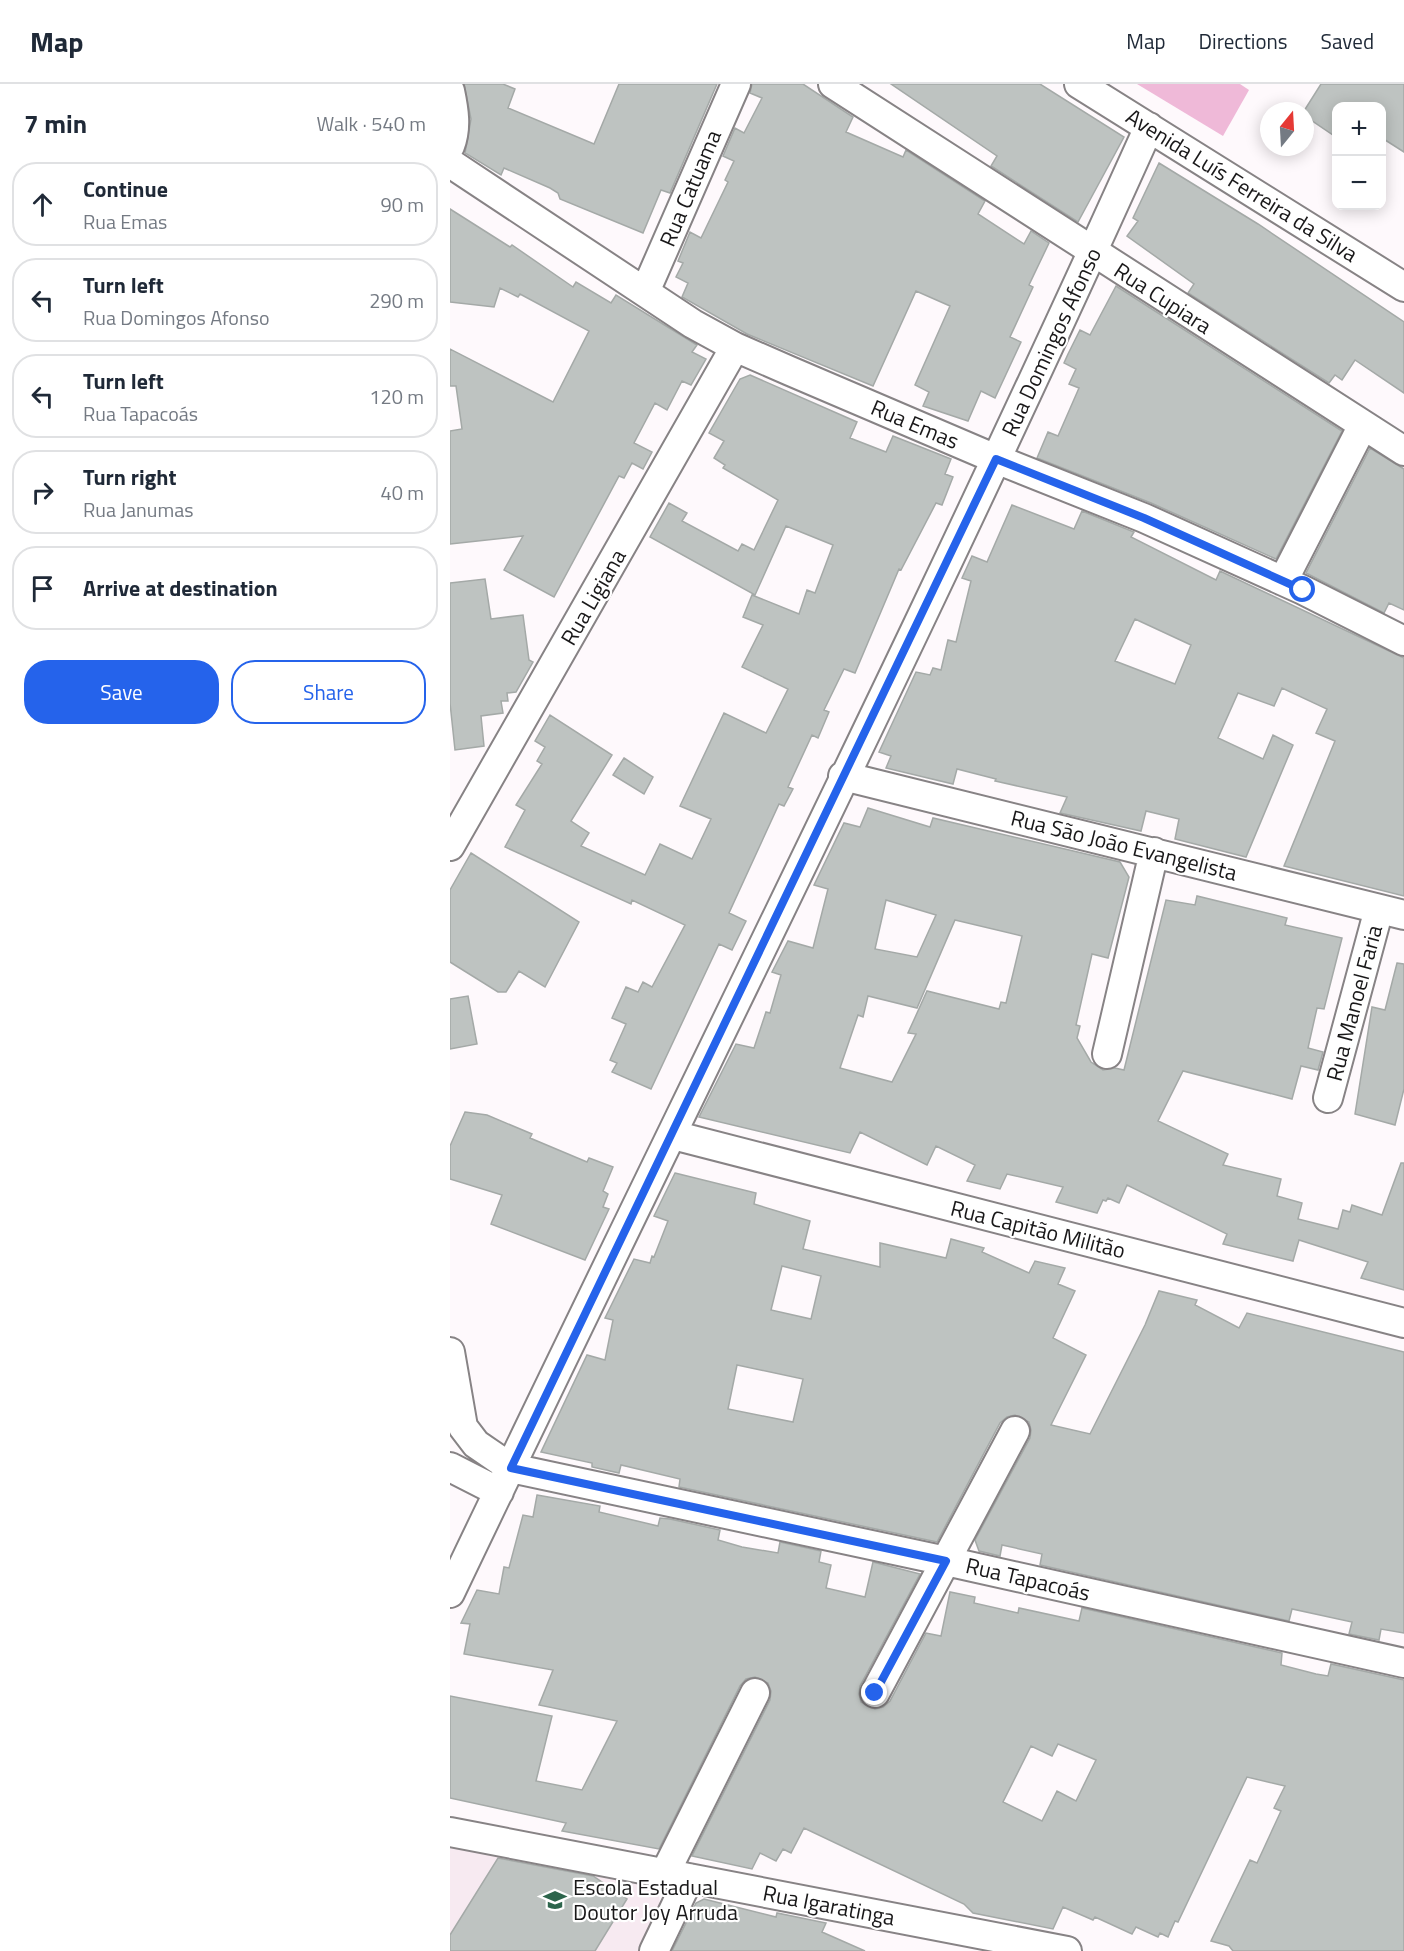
<!DOCTYPE html>
<meta charset="utf-8">
<style>
:root{--surface:#fff;--page:#f6f6f7;--text:#1f2937;--muted:#747a83;--line:#e0e1e3;--accent:#2563eb}
body{margin:0;font-family:"Titillium Web",sans-serif;background:var(--page);color:var(--text)}
.controls{position:absolute;right:18px;top:18px;display:grid;overflow:hidden;border-radius:12px;box-shadow:0 3px 15px #0003}
.controls button{width:54px;height:54px;display:grid;place-items:center;padding:0;border:0;border-bottom:2px solid var(--line);background:var(--surface);color:var(--text);font:30px sans-serif}
.compass{position:absolute;left:810px;top:18px;width:54px;height:54px;border-radius:50%;background:var(--surface);box-shadow:0 3px 15px #0003;rotate:18deg}
.stop{position:absolute;width:18px;height:18px;margin:-14px;border:4px solid #2563eb;border-radius:50%;background:#fff}
.stop.end{background:#2563eb;border-color:#fff;box-shadow:0 2px 6px #0008}
.list{margin:0;padding:0;list-style:none}
h2{display:flex;justify-content:space-between;align-items:center;height:78px;margin:0;padding:0 24px;font-size:26px}
h2 small{font-size:20px;font-weight:400;color:var(--muted)}
.list li{display:grid;grid-template-columns:39px 1fr auto;gap:18px;align-items:center;box-sizing:border-box;height:84px;margin:0 12px 12px;padding:0 12px;border:2px solid var(--line);border-radius:24px}
.list b{display:block;font-size:22px;white-space:nowrap}
.list p{margin:0;font-size:20px;white-space:nowrap;color:var(--muted)}
.list em{font-size:20px;font-style:normal;color:var(--muted)}
.actions{display:flex;gap:12px;padding:18px 24px}
.actions a{flex:1;padding:14px 0;border:2px solid var(--accent);border-radius:24px;text-align:center;font-size:21px;color:var(--accent)}
.actions .main{background:var(--accent);color:#fff}
.icon{flex:none;width:33px;height:33px;fill:none;stroke:currentColor;stroke-width:2;stroke-linecap:round;stroke-linejoin:round}
.map{position:relative;flex:none;width:954px;height:1867px;overflow:hidden}
header{display:flex;align-items:center;gap:36px;box-sizing:border-box;height:84px;padding:0 30px;background:var(--surface);border-bottom:2px solid var(--line)}
header strong{font-size:28px}
nav{display:flex;gap:33px;margin-inline-start:auto;font-size:21px}
main{display:flex}
aside{flex:1;background:var(--surface)}
.map>svg:first-child{display:block}
</style>
<header>
<strong>Map</strong>
<nav><a>Map</a><a>Directions</a><a>Saved</a></nav>
</header>
<main>
<aside>
<h2>7 min<small>Walk · 540 m</small></h2>
<ul class="list">
<li><svg class="icon" aria-label="ahead" viewBox="0 0 24 24"><path d="M12 20V5M6 11l6-6 6 6"/></svg><div><b>Continue</b><p>Rua Emas</p></div><em>90 m</em></li>
<li><svg class="icon" aria-label="left" viewBox="0 0 24 24"><path d="M17 20v-9H6M10 6l-5 5 5 5"/></svg><div><b>Turn left</b><p>Rua Domingos Afonso</p></div><em>290 m</em></li>
<li><svg class="icon" aria-label="left" viewBox="0 0 24 24"><path d="M17 20v-9H6M10 6l-5 5 5 5"/></svg><div><b>Turn left</b><p>Rua Tapacoás</p></div><em>120 m</em></li>
<li><svg class="icon" aria-label="right" viewBox="0 0 24 24"><path d="M7 20v-9h11M14 6l5 5-5 5"/></svg><div><b>Turn right</b><p>Rua Janumas</p></div><em>40 m</em></li>
<li><svg class="icon" aria-label="arrive" viewBox="0 0 24 24"><path d="M6 21V4h12l-3 4 3 4H6"/></svg><div><b>Arrive at destination</b></div></li>
</ul>
<div class="actions"><a class="main">Save</a><a>Share</a></div>
</aside>
<div class="map">
<svg width="954" height="1867" viewBox="0 0 954 1867">
<rect width="100%" height="100%" fill="#fef9fc"/>
<path fill="#f7eaf1" d="M 0,1763 L 205,1804 L 209,1810 L 210,1822 L 188,1867 L 0,1867 Z"/>
<path fill="#efb9d8" d="M 687,0 L 790,0 L 799,6 L 773,52 Z"/>
<path fill="#bec3c1" stroke="#a4a9a7" stroke-width="1.5" fill-rule="evenodd" d="M 14,0 L 53,0 L 65,5 L 58,24 L 144,60 L 169,0 L 267,0 L 220,109 L 211,106 L 193,149 L 110,115 L 108,109 L 100,104 L 54,84 L 51,91 L 15,69 L 21,35 Z
M 302,0 L 353,0 L 403,33 L 396,48 L 453,73 L 456,66 L 535,117 L 528,130 L 574,160 L 581,147 L 599,159 L 579,201 L 583,203 L 560,253 L 571,258 L 545,314 L 531,307 L 518,337 L 473,322 L 479,308 L 465,301 L 500,222 L 466,207 L 423,302 L 297,250 L 232,213 L 238,199 L 226,193 L 233,179 L 228,177 L 240,148 L 251,154 L 278,98 L 275,96 L 284,77 L 273,72 L 285,44 L 294,49 L 312,14 L 300,9 Z
M 441,0 L 590,0 L 674,53 L 628,138 L 541,82 L 547,72 Z
M 871,0 L 954,0 L 954,68 L 932,54 L 932,22 L 886,22 L 886,53 L 855,32 L 854,27 Z
M 709,79 L 808,140 L 954,238 L 954,309 L 905,276 L 892,296 L 885,291 L 879,299 L 738,209 L 744,200 L 677,152 L 688,137 L 683,134 Z
M 0,125 L 60,163 L 62,161 L 123,203 L 126,198 L 161,219 L 166,211 L 247,261 L 242,268 L 256,275 L 241,301 L 232,297 L 217,326 L 205,319 L 184,359 L 202,368 L 193,385 L 182,379 L 174,394 L 169,392 L 104,513 L 54,486 L 73,452 L 0,460 L 0,347 L 12,345 L 6,302 L 0,302 L 0,265 L 103,318 L 139,247 L 70,210 L 68,213 L 50,204 L 44,223 L 0,218 Z
M 666,202 L 892,347 L 826,475 L 701,419 L 587,374 L 598,348 L 608,352 L 629,304 L 619,300 L 626,285 L 614,279 L 618,270 L 630,246 L 640,251 Z
M 300,291 L 407,338 L 400,354 L 436,368 L 443,352 L 501,375 L 495,390 L 503,393 L 492,421 L 486,419 L 451,486 L 449,485 L 405,589 L 394,585 L 374,626 L 379,628 L 368,654 L 362,651 L 338,703 L 343,705 L 334,722 L 329,720 L 279,829 L 296,837 L 282,866 L 269,860 L 201,1005 L 162,988 L 167,979 L 160,976 L 176,940 L 162,934 L 176,903 L 188,908 L 193,898 L 202,903 L 235,841 L 182,816 L 181,820 L 55,763 L 75,726 L 66,721 L 92,680 L 87,677 L 95,663 L 85,657 L 100,631 L 162,671 L 121,737 L 139,749 L 131,762 L 195,791 L 210,760 L 242,775 L 261,735 L 230,722 L 274,629 L 316,649 L 338,605 L 292,583 L 313,541 L 293,533 L 302,511 L 349,530 L 357,506 L 365,509 L 383,461 L 336,442 L 305,511 L 200,453 L 219,419 L 237,429 L 232,437 L 288,467 L 292,460 L 304,466 L 328,416 L 273,384 L 275,381 L 264,374 L 274,357 L 259,349 L 290,295 Z
M 920,364 L 954,385 L 954,526 L 939,519 L 934,529 L 856,489 Z
M 562,421 L 624,445 L 632,427 L 684,448 L 681,453 L 766,496 L 770,487 L 954,574 L 954,812 L 834,782 L 885,657 L 866,649 L 877,625 L 832,604 L 824,622 L 788,609 L 768,654 L 813,675 L 823,651 L 843,661 L 796,773 L 725,755 L 729,735 L 696,727 L 691,747 L 610,729 L 617,713 L 545,697 L 546,695 L 507,685 L 503,700 L 436,684 L 441,672 L 429,668 L 466,588 L 480,591 L 483,584 L 491,586 L 498,556 L 506,558 L 521,497 L 512,494 L 522,472 L 537,478 ZM 685,535 L 741,561 L 725,600 L 665,577 Z
M 35,495 L 41,535 L 73,531 L 79,576 L 83,578 L 66,608 L 57,609 L 58,617 L 51,617 L 53,629 L 31,632 L 34,662 L 5,666 L 0,619 L 0,499 Z
M 174,674 L 203,693 L 194,710 L 163,691 Z
M 418,724 L 480,743 L 483,734 L 670,778 L 679,793 L 658,874 L 642,870 L 626,941 L 630,942 L 627,954 L 641,978 L 653,986 L 665,984 L 674,986 L 716,816 L 745,821 L 747,812 L 837,834 L 835,841 L 892,854 L 874,925 L 867,924 L 858,964 L 873,968 L 868,986 L 851,982 L 842,1015 L 733,987 L 708,1037 L 778,1070 L 773,1081 L 831,1095 L 827,1112 L 852,1119 L 848,1135 L 888,1145 L 893,1126 L 900,1128 L 902,1121 L 932,1131 L 951,1079 L 954,1079 L 954,1206 L 911,1194 L 918,1178 L 849,1156 L 843,1177 L 773,1160 L 777,1150 L 677,1101 L 669,1119 L 658,1114 L 656,1117 L 653,1116 L 647,1129 L 606,1118 L 613,1103 L 557,1090 L 550,1105 L 517,1097 L 525,1081 L 486,1062 L 477,1081 L 410,1048 L 400,1069 L 249,1033 L 286,960 L 304,964 L 316,928 L 320,929 L 331,891 L 322,888 L 338,857 L 363,864 L 378,805 L 364,801 L 394,739 L 410,743 ZM 436,816 L 486,831 L 467,873 L 425,865 ZM 505,836 L 572,852 L 556,919 L 551,918 L 549,925 L 477,907 L 458,949 L 466,950 L 442,998 L 390,984 L 408,931 L 413,933 L 418,912 L 467,924 Z
M 21,769 L 129,838 L 95,903 L 69,887 L 56,908 L 48,908 L 0,878 L 0,806 Z
M 947,879 L 954,880 L 954,1005 L 945,1041 L 905,1030 L 922,923 L 935,926 Z
M 18,912 L 27,960 L 0,965 L 0,915 Z
M 15,1028 L 37,1031 L 82,1050 L 80,1054 L 137,1078 L 139,1074 L 163,1083 L 153,1107 L 158,1110 L 153,1123 L 159,1125 L 135,1176 L 41,1140 L 52,1111 L 0,1095 L 0,1062 Z
M 225,1089 L 306,1109 L 304,1120 L 360,1137 L 353,1165 L 430,1183 L 430,1159 L 496,1174 L 501,1155 L 534,1164 L 532,1168 L 579,1189 L 585,1177 L 615,1184 L 608,1200 L 625,1207 L 603,1254 L 636,1271 L 601,1341 L 640,1350 L 695,1241 L 709,1207 L 747,1216 L 745,1221 L 789,1244 L 797,1229 L 954,1268 L 954,1549 L 931,1545 L 929,1556 L 899,1550 L 902,1538 L 842,1525 L 839,1537 L 590,1481 L 592,1470 L 552,1461 L 550,1472 L 529,1467 L 525,1456 L 580,1354 L 581,1346 L 579,1338 L 565,1331 L 557,1333 L 550,1339 L 487,1458 L 229,1403 L 230,1395 L 171,1381 L 169,1389 L 142,1383 L 142,1379 L 91,1368 L 137,1271 L 155,1276 L 163,1236 L 155,1234 L 184,1175 L 200,1179 L 202,1172 L 204,1173 L 218,1137 L 204,1132 ZM 332,1182 L 371,1192 L 361,1235 L 321,1226 ZM 287,1281 L 353,1295 L 343,1338 L 278,1325 Z
M 87,1411 L 150,1422 L 149,1428 L 208,1442 L 210,1434 L 220,1435 L 270,1446 L 268,1456 L 292,1463 L 328,1469 L 330,1458 L 371,1467 L 369,1478 L 381,1481 L 376,1504 L 415,1513 L 423,1478 L 470,1490 L 410,1602 L 409,1610 L 411,1618 L 425,1625 L 433,1623 L 440,1617 L 476,1549 L 491,1552 L 500,1508 L 525,1513 L 524,1519 L 568,1529 L 569,1524 L 629,1537 L 632,1524 L 832,1569 L 831,1581 L 866,1590 L 878,1592 L 881,1580 L 954,1596 L 954,1867 L 783,1867 L 779,1862 L 761,1857 L 800,1776 L 807,1779 L 831,1727 L 824,1724 L 835,1702 L 797,1693 L 728,1838 L 725,1837 L 718,1853 L 710,1849 L 708,1853 L 686,1843 L 682,1850 L 645,1833 L 643,1836 L 613,1823 L 603,1845 L 523,1829 L 514,1820 L 354,1744 L 341,1769 L 333,1765 L 326,1777 L 310,1769 L 302,1785 L 242,1772 L 320,1616 L 321,1607 L 318,1599 L 305,1593 L 296,1595 L 290,1602 L 209,1765 L 112,1747 L 116,1739 L 0,1714 L 0,1612 L 102,1632 L 86,1697 L 132,1706 L 167,1637 L 89,1621 L 103,1586 L 14,1570 L 20,1540 L 11,1539 L 27,1506 L 49,1510 L 54,1483 L 59,1484 L 73,1431 L 83,1433 ZM 608,1660 L 646,1676 L 626,1717 L 607,1707 L 592,1737 L 553,1718 L 581,1662 L 602,1672 Z
M 48,1774 L 143,1792 L 177,1815 L 145,1867 L 0,1867 L 0,1851 Z
M 254,1815 L 326,1833 L 327,1829 L 376,1839 L 372,1848 L 415,1867 L 222,1867 L 246,1819 Z"/>
<g fill="none" stroke-linecap="round" stroke-linejoin="round">
<g stroke="#878385" stroke-width="32">
<path id="minor" d="M 383,0 L 954,367
M 629,0 L 954,203
M 0,7 C 4,26 7,44 0,62
M 0,79 L 243,240 L 285,263 L 340,287 L 546,375 L 694,434 L 853,506 L 954,557
M 195,208 L 286,0
M 833,497 L 913,341
M 393,692 L 954,831
M 0,762 L 285,263
M 657,970 L 704,768
M 878,1014 L 929,825
M 223,1051 L 954,1239
M 0,1268 L 13,1343 L 26,1360 L 61,1384 L 496,1477 L 954,1579
M 0,1383 L 49,1408
M 0,1509 C 233,1021 477,537 699,43
M 425,1609 L 565,1347
M 0,1748 L 617,1867
M 215,1789 L 305,1609
M 204,1867 L 239,1794"/>
</g>
<use href="#minor" stroke="#fff" stroke-width="28"/>
</g>
<g fill="none" stroke-linecap="round" stroke-linejoin="round">
<path stroke="#2563eb" stroke-width="8" d="M 425,1609 L 496,1477 L 61,1384 L 546,375 L 694,434 L 853,506"/>
</g>
<defs>
<g id="school-bare" transform="scale(1.8)"><path d="M0-5L7-2L0 1L-7-2ZM-4 1L0 2.5L4 1V4Q0 6-4 4Z" fill="#2d654c" stroke="#fff" stroke-width="2.5" paint-order="stroke"/></g>
</defs>
<g fill-rule="evenodd">
<use href="#school-bare" x="105" y="1816"/>
</g>
<g text-anchor="middle" stroke-width="4.5" stroke-linejoin="round" paint-order="stroke">
<g font-size="22" fill="#191819" stroke="#fff">
<text transform="translate(792 101) rotate(32)" y="8">Avenida Luís Ferreira da Silva</text>
<text transform="translate(240 104) rotate(-67)" y="8">Rua Catuama</text>
<text transform="translate(713 214) rotate(33)" y="8">Rua Cupiara</text>
<text transform="translate(601 258) rotate(-65)" y="8">Rua Domingos Afonso</text>
<text transform="translate(465 340) rotate(23)" y="8">Rua Emas</text>
<text transform="translate(143 513) rotate(-60)" y="8">Rua Ligiana</text>
<text transform="translate(674 761) rotate(14)" y="8">Rua São João Evangelista</text>
<text transform="translate(904 919) rotate(-75)" y="8">Rua Manoel Faria</text>
<text transform="translate(588 1145) rotate(14)" y="8">Rua Capitão Militão</text>
<text transform="translate(578 1495) rotate(13)" y="8">Rua Tapacoás</text>
<text transform="translate(379 1821) rotate(11)" y="8">Rua Igaratinga</text>
</g>
<g font-size="22" fill="#191819" stroke="#fff" text-anchor="start">
<text x="123" y="1811">Escola Estadual<tspan x="123" dy="25">Doutor Joy Arruda</tspan></text>
</g>
</g>
</svg>
<div class="controls">
<button>+</button>
<button>−</button>
</div>
<svg class="compass" viewBox="-18 -18 36 36"><path d="M0-13l5 13h-10z" fill="#e53935"/><path d="M0 13l5-13h-10z" fill="#747a83"/></svg>
<div class="stop" style="left:853px;top:506px"></div>
<div class="stop end" style="left:425px;top:1609px"></div>
</div>
</main>
